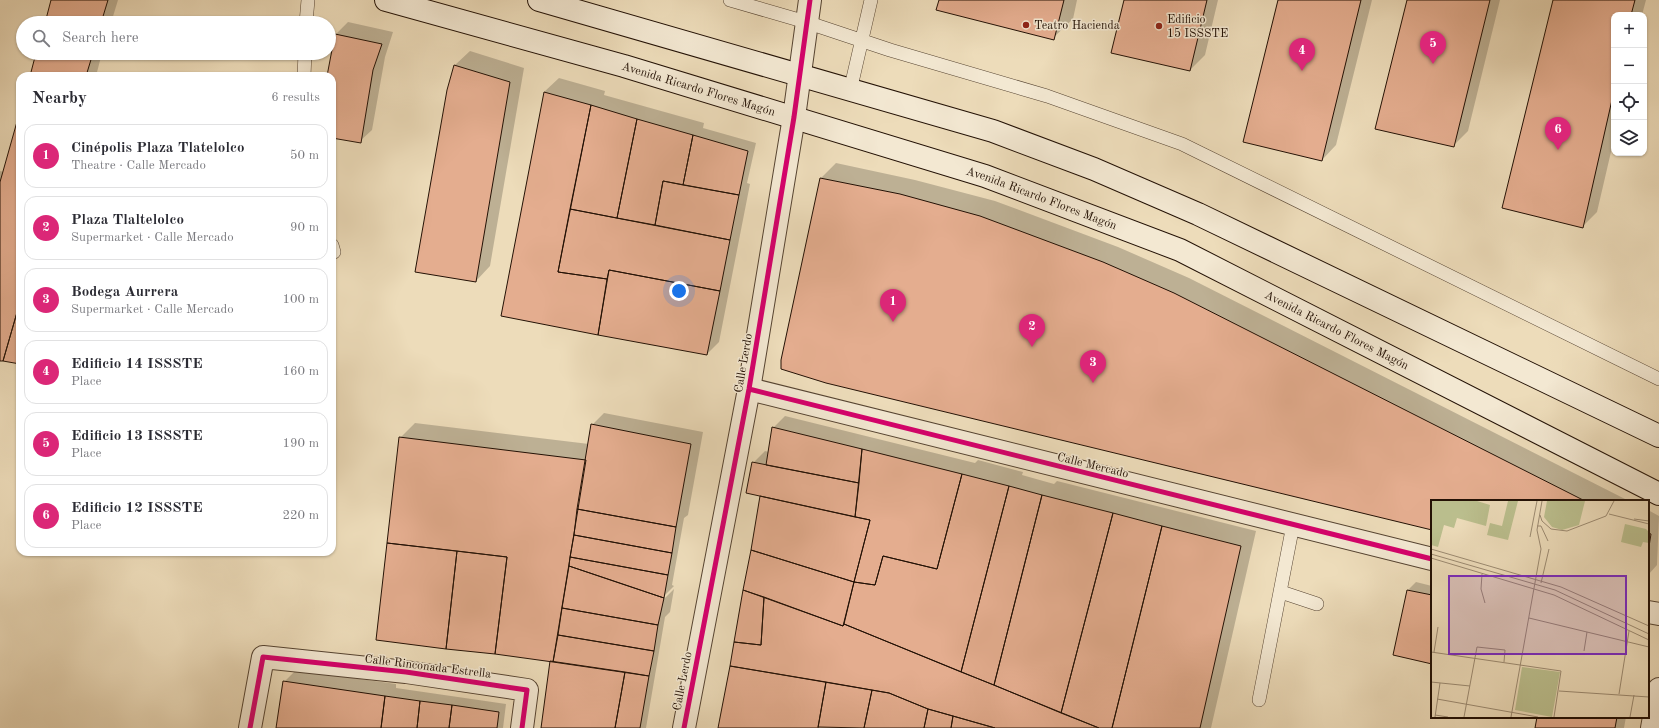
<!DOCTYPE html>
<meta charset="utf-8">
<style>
:root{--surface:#fff;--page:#f2f2f3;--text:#2b2b33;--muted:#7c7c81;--line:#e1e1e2;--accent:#db2777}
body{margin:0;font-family:"Old Standard TT",serif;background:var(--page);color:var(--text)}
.controls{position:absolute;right:12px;top:12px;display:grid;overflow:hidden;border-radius:8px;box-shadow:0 1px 3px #0004}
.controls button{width:36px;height:36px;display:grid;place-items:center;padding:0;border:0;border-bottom:1px solid var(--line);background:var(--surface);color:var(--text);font:20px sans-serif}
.you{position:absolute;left:679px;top:291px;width:14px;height:14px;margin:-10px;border:3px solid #fff;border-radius:50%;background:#1a73e8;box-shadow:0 0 0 6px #1a73e833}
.badge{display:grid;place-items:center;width:26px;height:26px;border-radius:50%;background:var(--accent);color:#fff;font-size:13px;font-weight:700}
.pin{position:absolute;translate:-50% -33px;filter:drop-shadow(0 1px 2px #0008)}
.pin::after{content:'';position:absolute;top:21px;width:14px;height:12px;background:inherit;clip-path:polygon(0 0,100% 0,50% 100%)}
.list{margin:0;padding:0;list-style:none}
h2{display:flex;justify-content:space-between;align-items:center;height:52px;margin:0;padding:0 16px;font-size:17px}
h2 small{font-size:13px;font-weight:400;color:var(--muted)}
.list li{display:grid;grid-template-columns:26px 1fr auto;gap:12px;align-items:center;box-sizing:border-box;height:64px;margin:0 8px 8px;padding:0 8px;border:1px solid var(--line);border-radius:12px}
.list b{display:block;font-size:15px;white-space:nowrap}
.list p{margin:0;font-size:13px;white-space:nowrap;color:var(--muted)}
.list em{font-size:13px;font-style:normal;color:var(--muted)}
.icon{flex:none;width:22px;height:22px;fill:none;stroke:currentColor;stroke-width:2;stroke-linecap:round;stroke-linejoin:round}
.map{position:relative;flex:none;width:1659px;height:728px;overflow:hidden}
.search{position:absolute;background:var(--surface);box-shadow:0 1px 3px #0004;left:16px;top:16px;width:320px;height:44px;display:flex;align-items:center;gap:10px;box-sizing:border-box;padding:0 14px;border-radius:22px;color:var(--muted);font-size:15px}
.panel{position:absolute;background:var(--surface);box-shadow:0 1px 3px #0004;left:16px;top:72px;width:320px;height:484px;border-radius:12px}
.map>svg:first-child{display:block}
</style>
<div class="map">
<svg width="1659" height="728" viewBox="0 0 1659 728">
<rect width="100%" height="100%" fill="#eddcba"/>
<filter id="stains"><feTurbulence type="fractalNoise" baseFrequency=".005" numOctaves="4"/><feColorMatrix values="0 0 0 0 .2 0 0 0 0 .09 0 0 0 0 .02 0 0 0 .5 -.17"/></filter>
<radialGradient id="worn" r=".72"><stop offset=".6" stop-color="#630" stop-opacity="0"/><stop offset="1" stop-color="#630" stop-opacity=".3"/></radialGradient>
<path fill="#0003" d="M 52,0 L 118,0 L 111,23 L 46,23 Z
M 940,0 L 1077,0 L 1073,19 L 1053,38 Z
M 1125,0 L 1218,0 L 1205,55 L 1190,70 Z
M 1279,0 L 1372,0 L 1336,145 L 1322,160 Z
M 1408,0 L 1500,0 L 1468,131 L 1453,146 Z
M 1554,0 L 1646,0 L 1642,15 L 1614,15 L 1614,139 L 1597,212 L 1582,227 Z
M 348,22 L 393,32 L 385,57 L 372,130 L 360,141 L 332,137 L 332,76 L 328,76 L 336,34 Z
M 470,51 L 524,68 L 490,266 L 476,281 L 455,65 Z
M 37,53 L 102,53 L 96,76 L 31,76 Z
M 559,78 L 605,91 L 604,95 L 704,123 L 703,128 L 756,143 L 747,183 L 750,184 L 719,342 L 707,354 L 502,316 L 544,92 Z
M 20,114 L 20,362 L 0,360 L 0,171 L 4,172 Z
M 836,163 L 915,180 L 995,201 L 1118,247 L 1189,278 L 1629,501 L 1432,501 L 1432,529 L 821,178 Z
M 604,413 L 703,432 L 688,515 L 684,518 L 672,585 L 674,586 L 659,601 L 661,602 L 674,589 L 670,612 L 665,617 L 646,728 L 542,728 L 551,662 L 400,438 L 415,423 L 589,444 L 592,425 Z
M 785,416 L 975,463 L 978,460 L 1023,472 L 1022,475 L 1054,484 L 1057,481 L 1256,531 L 1211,728 L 719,728 L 762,496 L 753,463 L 765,451 L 769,452 L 773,428 Z
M 1648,510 L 1659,516 L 1657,565 L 1648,575 Z
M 1416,582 L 1432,586 L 1432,663 L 1408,590 Z
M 296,670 L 396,684 L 396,688 L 506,704 L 503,728 L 277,728 L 284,682 Z
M 1538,717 L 1626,717 L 1624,728 L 1536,728 Z"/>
<path fill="#e4ad8f" stroke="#231105" d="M 51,0 L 108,0 L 101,23 L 45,23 Z
M 939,0 L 1064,0 L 1054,40 L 936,10 Z
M 1124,0 L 1207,0 L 1190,71 L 1111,53 Z
M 1278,0 L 1361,0 L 1322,161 L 1243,142 Z
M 1407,0 L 1490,0 L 1454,147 L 1375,129 Z
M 1553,0 L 1635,0 L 1631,15 L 1614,15 L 1614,91 L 1583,228 L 1502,208 Z
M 335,34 L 382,44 L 373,70 L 361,143 L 332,138 L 332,76 L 327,76 Z
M 36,53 L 93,53 L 86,76 L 30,76 Z
M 454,65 L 510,82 L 476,282 L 415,272 L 447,90 Z
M 544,92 L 591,105 L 558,272 L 607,279 L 598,335 L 501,316 Z
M 591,105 L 637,119 L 617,218 L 570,209 Z
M 20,111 L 20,302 L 3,361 L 0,361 L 0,182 Z
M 637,119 L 693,135 L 683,185 L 663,181 L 655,225 L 617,218 Z
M 693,135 L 748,151 L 739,195 L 683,185 Z
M 820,178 L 900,194 L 980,216 L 1103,262 L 1174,293 L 1585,501 L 1432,501 L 1432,530 L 826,383 L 781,369 L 781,360 Z
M 663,181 L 739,195 L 730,240 L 655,225 Z
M 570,209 L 730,240 L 720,291 L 609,270 L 607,279 L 558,272 Z
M 609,270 L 720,291 L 707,355 L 598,335 Z
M 20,302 L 20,364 L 3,361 Z
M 591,424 L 691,444 L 676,527 L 577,509 Z
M 772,427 L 862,449 L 859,483 L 766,465 Z
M 399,437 L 586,460 L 553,662 L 495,654 L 507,557 L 387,543 Z
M 862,449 L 962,474 L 937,569 L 883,556 L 875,585 L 854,582 L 870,520 L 855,517 Z
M 752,462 L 859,483 L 855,517 L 746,493 Z
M 962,474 L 1009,486 L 961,672 L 844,624 L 854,582 L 875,585 L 883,556 L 937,569 Z
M 1009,486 L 1042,495 L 994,685 L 961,672 Z
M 1042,495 L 1113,513 L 1061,713 L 994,685 Z
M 760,496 L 870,520 L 854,582 L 751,550 Z
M 577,509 L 676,527 L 672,553 L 574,535 Z
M 1113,513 L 1162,526 L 1112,728 L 1099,728 L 1061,713 Z
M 1162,526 L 1241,546 L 1200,728 L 1112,728 Z
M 1648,533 L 1651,534 L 1648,553 Z
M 574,535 L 672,553 L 668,575 L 570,557 Z
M 387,543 L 457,551 L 446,649 L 376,640 Z
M 751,550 L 854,582 L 843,626 L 743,590 Z
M 457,551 L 507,557 L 495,654 L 446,649 Z
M 570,557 L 668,575 L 664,598 L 569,566 Z
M 569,566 L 664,598 L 658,625 L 562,608 Z
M 743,590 L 764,597 L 761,645 L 734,642 Z
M 1407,590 L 1432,595 L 1432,664 L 1393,655 Z
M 764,597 L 843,626 L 844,624 L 1099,728 L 995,728 L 928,709 L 889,693 L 730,666 L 734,642 L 761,645 Z
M 562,608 L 658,625 L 654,651 L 558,635 Z
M 558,635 L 654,651 L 649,676 L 553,662 Z
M 550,661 L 625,672 L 615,728 L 541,728 Z
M 730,666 L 826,682 L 818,728 L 718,728 Z
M 625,672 L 649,676 L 640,728 L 615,728 Z
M 283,681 L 385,696 L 381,728 L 276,728 Z
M 826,682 L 872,690 L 864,728 L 818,727 Z
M 872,690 L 889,693 L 928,709 L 924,728 L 864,728 Z
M 385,696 L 420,701 L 417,728 L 381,728 Z
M 420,701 L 452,705 L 449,728 L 417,728 Z
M 452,705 L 499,712 L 497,728 L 449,728 Z
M 928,709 L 953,716 L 951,728 L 924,728 Z
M 953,716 L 995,728 L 951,728 Z
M 1537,717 L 1617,717 L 1615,728 L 1535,728 Z"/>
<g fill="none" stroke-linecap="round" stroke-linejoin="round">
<g stroke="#564432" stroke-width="14">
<path id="service" d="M 730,0 L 806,22 L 890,50 L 1047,96 L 1182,144 L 1659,379
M 306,23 L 308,0
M 304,76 L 305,53
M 850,91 L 871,0
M 332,245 L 334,252
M 1281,592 L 1317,604
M 1259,700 L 1293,525"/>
</g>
<g stroke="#564432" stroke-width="24">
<path id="minor" d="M 749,389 L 1432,559
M 1648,612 L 1659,614
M 250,728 L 263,657 L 406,672 L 527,690 L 522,728
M 1652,728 L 1659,689"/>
</g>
<g stroke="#564432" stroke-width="24">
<path id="tertiary" d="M 684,728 L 749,389 L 794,117 L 810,0"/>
</g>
<g stroke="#231105" stroke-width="24">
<g id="secondary">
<path id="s1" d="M 386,0 L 624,66 L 985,176 L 1180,250 L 1659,494"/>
<path d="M 539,0 L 993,131 L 1094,169 L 1198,214 L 1659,436"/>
</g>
</g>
<use href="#service" stroke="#f3e8d2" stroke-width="13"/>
<use href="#minor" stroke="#f3e8d2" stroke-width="22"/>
<use href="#tertiary" stroke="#f3e8d2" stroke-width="22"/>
<use href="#secondary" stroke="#f3e8d2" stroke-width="22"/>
<g stroke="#f3e8d2" stroke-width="8">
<path id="cycleway" d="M 749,389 L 1432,559
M 250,728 L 263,657 L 406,672 L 527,690 L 522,728
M 684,728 L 749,389 L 794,117 L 810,0"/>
</g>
<use href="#cycleway" stroke="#d6006c" stroke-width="5"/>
</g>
<g fill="#8f2418" stroke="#f3e8d2" stroke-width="1.5">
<circle cx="1026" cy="25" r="4"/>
<circle cx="1159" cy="26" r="4"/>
</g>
<g text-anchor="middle" stroke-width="3" stroke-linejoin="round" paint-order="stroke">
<g font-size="12" fill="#231105" stroke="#f3e8d2" text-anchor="start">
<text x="1167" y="23">Edificio<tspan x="1167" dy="14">15 ISSSTE</tspan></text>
<text x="1034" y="29">Teatro Hacienda</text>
</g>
<g font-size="12" fill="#231105" stroke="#f3e8d2">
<text dy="4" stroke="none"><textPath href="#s1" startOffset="325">Avenida Ricardo Flores Magón</textPath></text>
<text dy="4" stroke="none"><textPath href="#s1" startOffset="685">Avenida Ricardo Flores Magón</textPath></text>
<text dy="4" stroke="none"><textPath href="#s1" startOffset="1009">Avenida Ricardo Flores Magón</textPath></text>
<text transform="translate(743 363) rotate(-80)" y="4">Calle Lerdo</text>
<text transform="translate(1093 465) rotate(14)" y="4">Calle Mercado</text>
<text transform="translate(428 666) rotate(7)" y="4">Calle Rinconada Estrella</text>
<text transform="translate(682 681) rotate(-79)" y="4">Calle Lerdo</text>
</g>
</g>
<g transform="translate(1431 500)">
<rect width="218" height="218" fill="#eddcba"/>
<path d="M 0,1 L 46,1 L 59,5 L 55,26 L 26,18 L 23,28 L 13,25 L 7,47 L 0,45 ZM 77,1 L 87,1 L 77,40 L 56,35 L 59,23 L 71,26 ZM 116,1 L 154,1 L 148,25 L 131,30 L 121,27 L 113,17 ZM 194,24 L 215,29 L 218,32 L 218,43 L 212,42 L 210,47 L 190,42 ZM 91,167 L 129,172 L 121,217 L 84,210 Z" fill="#bbbf8e"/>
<path fill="none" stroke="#9c8b72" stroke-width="1" d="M 178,14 L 218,24M 109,15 L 111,21 L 120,29 L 136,31 L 175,16 L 183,1M 203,19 L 218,21M 106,26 L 110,26 L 117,41M 99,37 L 106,1M 0,49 L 130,87 L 218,126M 0,54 L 124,90 L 218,134M 0,58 L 123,95 L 218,140M 51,74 L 50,89 L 54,103M 110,83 L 118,49M 98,118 L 218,147M 153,151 L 156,132M 0,152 L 130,171 L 123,217M 3,152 L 7,127M 0,182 L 39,186M 128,191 L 218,197M 188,194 L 198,131M 6,199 L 107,217M 4,215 L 17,217M 4,217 L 9,183M 33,217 L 46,147 L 74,150 L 73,162M 80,217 L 110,49 L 106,30 L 111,1M 199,217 L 203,195"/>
<path fill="#7b2cbf" fill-opacity="0.15" stroke="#7b2cbf" stroke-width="2" d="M 18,76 L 195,76 L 195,154 L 18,154 Z"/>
<rect width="218" height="218" fill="none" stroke="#231105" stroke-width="2"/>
</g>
<rect width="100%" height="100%" filter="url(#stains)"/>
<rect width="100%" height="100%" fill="url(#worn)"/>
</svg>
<div class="controls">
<button>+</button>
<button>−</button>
<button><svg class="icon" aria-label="locate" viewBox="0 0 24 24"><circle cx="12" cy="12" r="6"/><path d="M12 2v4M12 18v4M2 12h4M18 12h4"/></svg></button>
<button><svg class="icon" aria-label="layers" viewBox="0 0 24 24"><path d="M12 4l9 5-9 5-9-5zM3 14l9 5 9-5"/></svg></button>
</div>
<div class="you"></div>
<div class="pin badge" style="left:893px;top:322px">1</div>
<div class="pin badge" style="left:1032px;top:347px">2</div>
<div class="pin badge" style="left:1093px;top:383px">3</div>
<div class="pin badge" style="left:1302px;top:71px">4</div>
<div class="pin badge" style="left:1433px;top:64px">5</div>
<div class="pin badge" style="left:1558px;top:150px">6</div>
<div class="search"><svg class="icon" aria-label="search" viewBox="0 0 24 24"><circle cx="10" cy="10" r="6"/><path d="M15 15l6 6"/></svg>Search here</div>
<section class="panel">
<h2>Nearby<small>6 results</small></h2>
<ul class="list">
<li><span class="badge">1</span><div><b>Cinépolis Plaza Tlatelolco</b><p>Theatre · Calle Mercado</p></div><em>50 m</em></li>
<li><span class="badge">2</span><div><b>Plaza Tlaltelolco</b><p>Supermarket · Calle Mercado</p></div><em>90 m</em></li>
<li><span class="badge">3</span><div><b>Bodega Aurrera</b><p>Supermarket · Calle Mercado</p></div><em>100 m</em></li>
<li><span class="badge">4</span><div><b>Edificio 14 ISSSTE</b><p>Place</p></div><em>160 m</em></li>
<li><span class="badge">5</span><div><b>Edificio 13 ISSSTE</b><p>Place</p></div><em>190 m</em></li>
<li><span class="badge">6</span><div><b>Edificio 12 ISSSTE</b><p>Place</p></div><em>220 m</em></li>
</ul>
</section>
</div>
